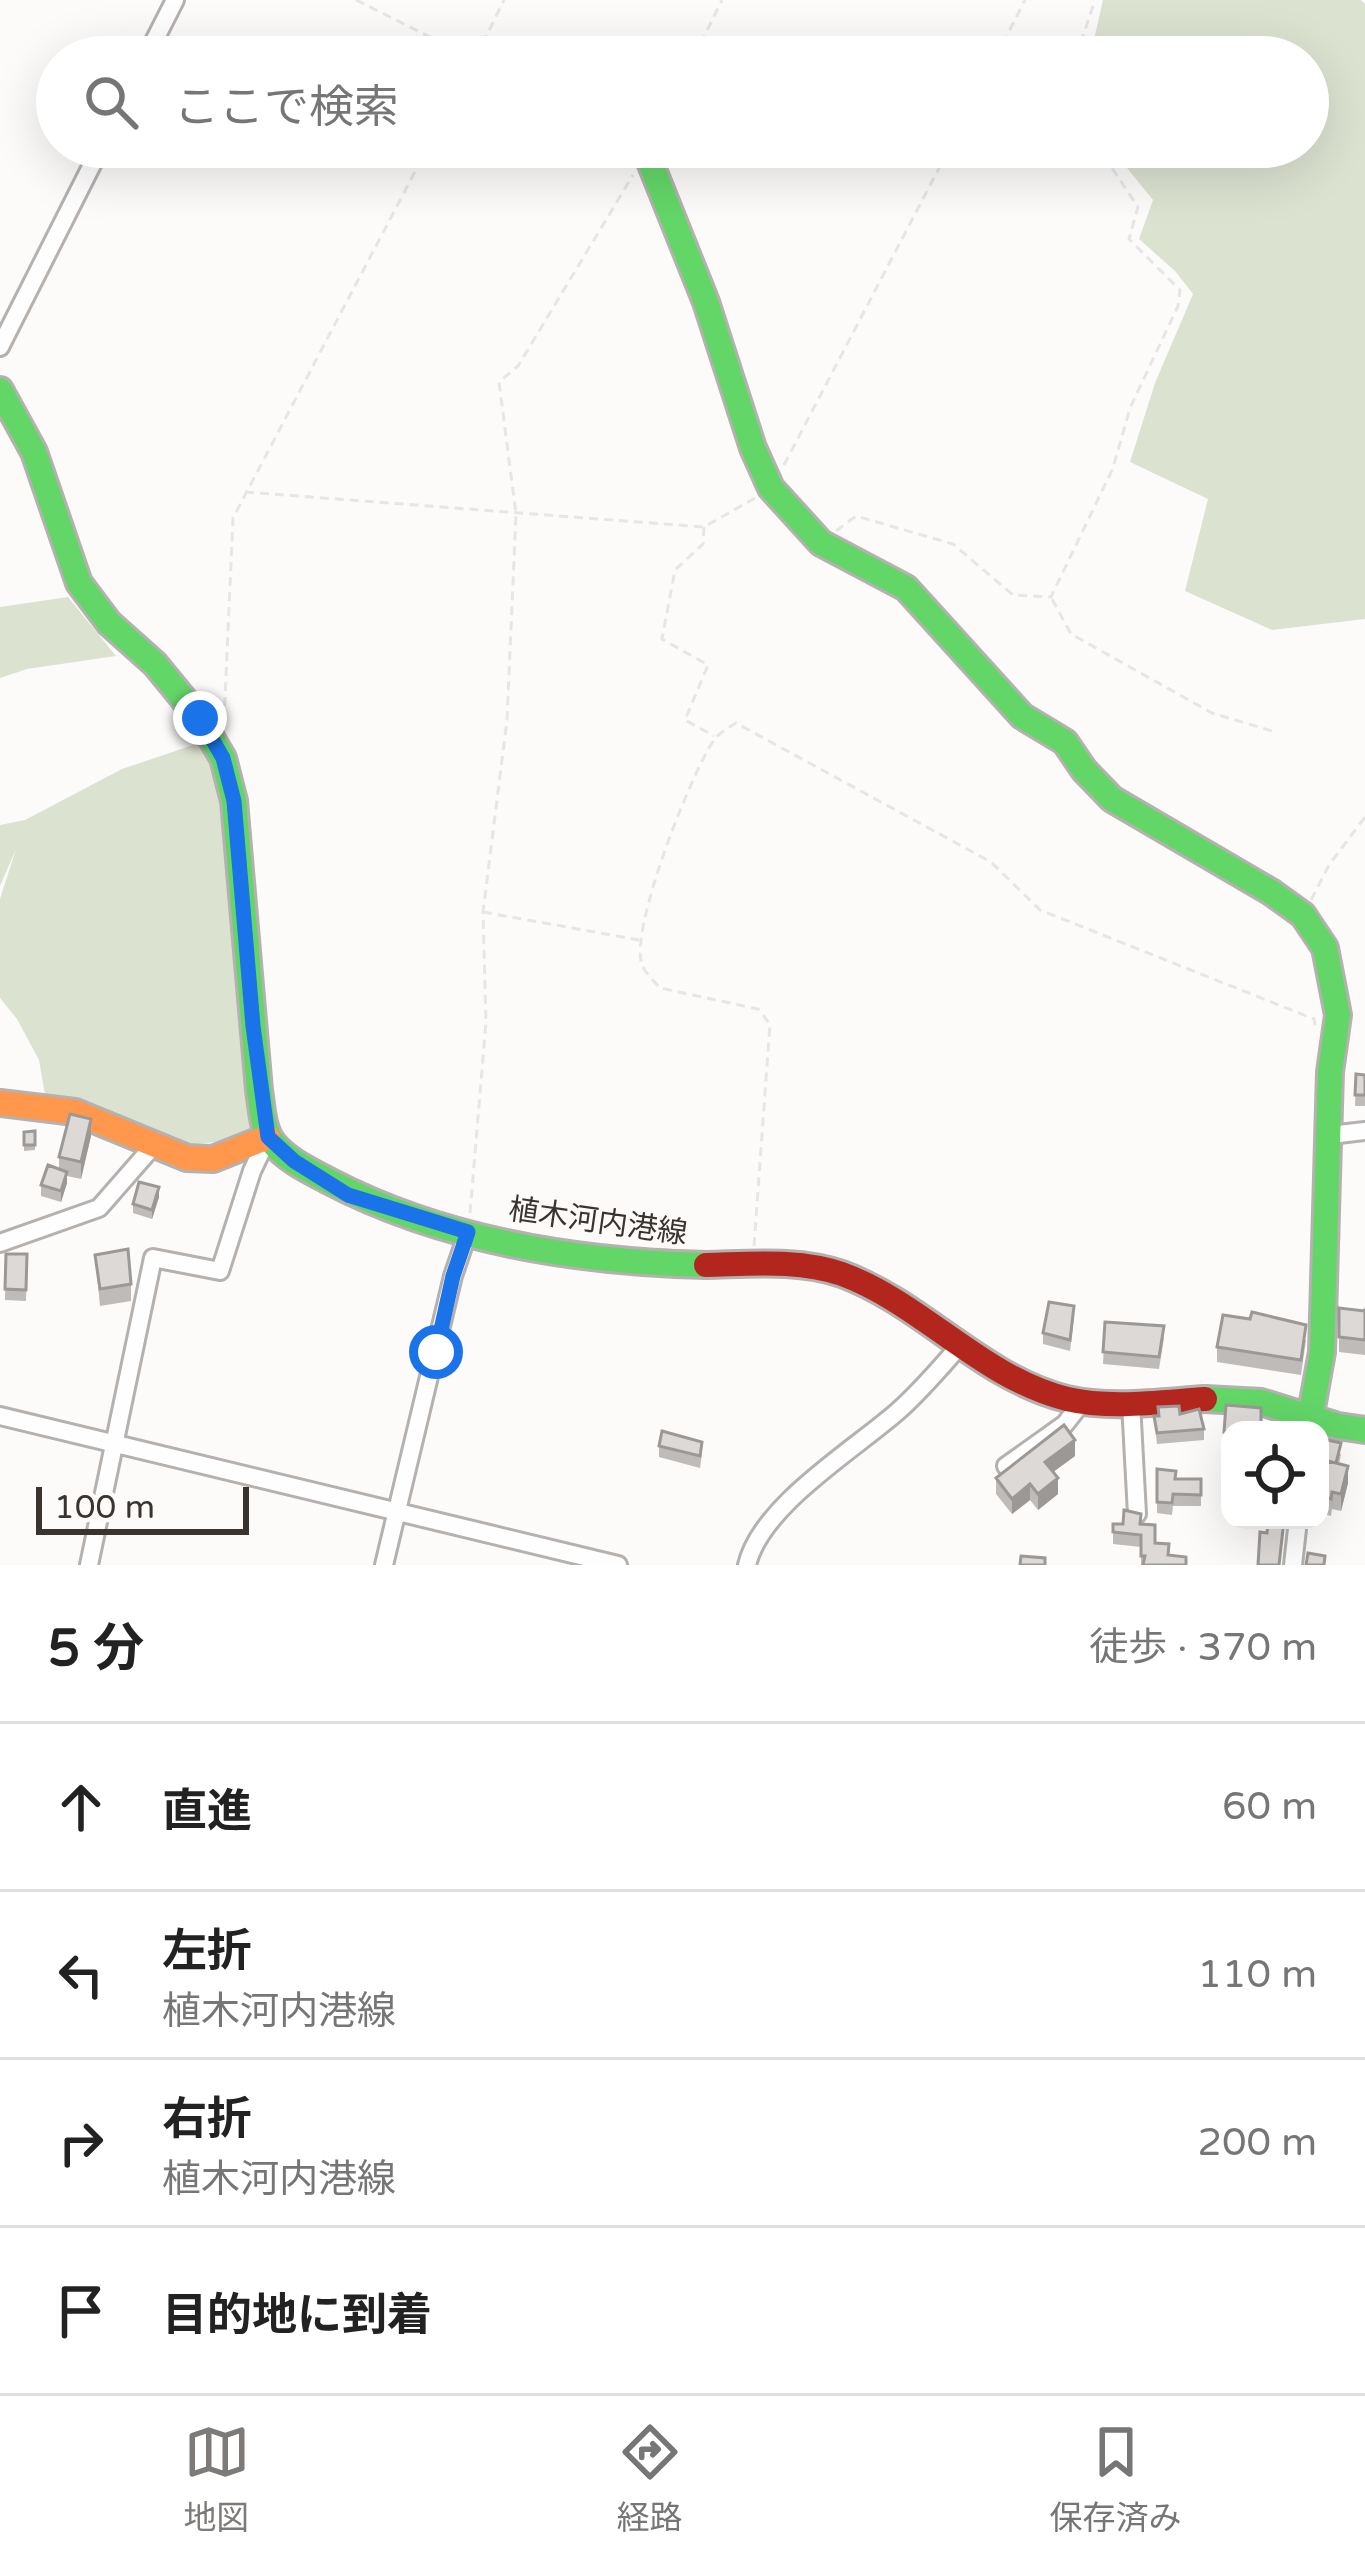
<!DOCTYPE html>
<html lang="ja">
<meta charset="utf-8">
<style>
:root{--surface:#fff;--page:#f2f2f2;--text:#222;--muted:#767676;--line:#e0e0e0;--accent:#7d7a77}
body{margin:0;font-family:"Varela Round","Noto Sans JP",sans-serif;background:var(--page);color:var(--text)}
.controls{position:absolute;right:36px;bottom:36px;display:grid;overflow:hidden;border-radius:24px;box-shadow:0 12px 48px #0002}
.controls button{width:108px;height:108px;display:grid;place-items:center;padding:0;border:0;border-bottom:3px solid var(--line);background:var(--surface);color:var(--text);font:60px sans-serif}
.scale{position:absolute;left:36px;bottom:30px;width:213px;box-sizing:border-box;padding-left:12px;border:6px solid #393430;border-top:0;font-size:33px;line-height:42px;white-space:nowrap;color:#393430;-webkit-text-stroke:9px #fdfbf9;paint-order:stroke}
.stop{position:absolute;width:36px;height:36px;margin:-27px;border:9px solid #1a73e8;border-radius:50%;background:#fff}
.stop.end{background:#1a73e8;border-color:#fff;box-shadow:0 3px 12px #0008}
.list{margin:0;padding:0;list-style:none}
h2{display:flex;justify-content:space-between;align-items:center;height:156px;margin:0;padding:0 48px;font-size:51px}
h2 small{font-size:39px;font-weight:400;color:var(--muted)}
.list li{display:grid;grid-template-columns:78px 1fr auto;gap:36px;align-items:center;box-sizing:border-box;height:168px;padding:0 48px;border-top:3px solid var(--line)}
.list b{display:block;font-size:45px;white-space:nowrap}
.list p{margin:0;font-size:39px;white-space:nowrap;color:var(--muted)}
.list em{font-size:39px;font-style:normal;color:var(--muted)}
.icon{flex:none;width:66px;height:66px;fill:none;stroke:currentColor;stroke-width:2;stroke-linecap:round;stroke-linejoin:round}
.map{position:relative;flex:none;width:1365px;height:1565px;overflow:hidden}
.search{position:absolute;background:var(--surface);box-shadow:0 12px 48px #0002;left:36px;right:36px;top:36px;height:132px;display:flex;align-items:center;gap:30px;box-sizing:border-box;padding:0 42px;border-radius:66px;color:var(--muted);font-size:45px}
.sheet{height:828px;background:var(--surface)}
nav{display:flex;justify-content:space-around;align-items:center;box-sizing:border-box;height:168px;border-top:3px solid var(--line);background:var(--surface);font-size:33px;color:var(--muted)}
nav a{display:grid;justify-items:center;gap:6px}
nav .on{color:var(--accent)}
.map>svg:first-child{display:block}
</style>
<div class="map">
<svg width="1365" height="1565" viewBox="0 0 1365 1565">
<rect width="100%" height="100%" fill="#fcfbfa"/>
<path fill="#dce2d0" d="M 1103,0 L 1361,0 L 1365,4 L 1365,619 L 1272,630 L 1185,591 L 1208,499 L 1130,462 L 1155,383 L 1193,294 L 1175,271 L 1139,239 L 1153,200 L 1110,147 L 1308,147 L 1308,57 L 1090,57 Z
M 68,597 L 116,656 L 27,669 L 0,678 L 0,607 Z
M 199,743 L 234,801 L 268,1137 L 183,1145 L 88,1105 L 45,1095 L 39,1060 L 17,1019 L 0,998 L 0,899 L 16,849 L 0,886 L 0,825 L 25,820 L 122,769 Z"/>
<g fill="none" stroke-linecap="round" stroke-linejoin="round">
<g stroke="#b4b1af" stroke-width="22">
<path id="street" d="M 146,57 L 175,0
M 0,347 L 101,147
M 1330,1135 L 1365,1131
M 0,1243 L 99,1208 L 155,1144
M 1131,1403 L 1137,1514
M 0,1416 L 618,1565
M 1006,1466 L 1065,1424 L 1083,1401
M 89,1565 L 153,1258 L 220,1271 L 252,1171 L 268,1137
M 384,1565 L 453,1276 L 468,1232
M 747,1565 C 761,1506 851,1452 897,1412 C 921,1391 941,1367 962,1343
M 1293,1565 L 1298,1520"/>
</g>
<g stroke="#b4b1af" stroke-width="30">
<path id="fast" d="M 636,147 L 646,152 L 706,302 L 753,448 L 771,488 L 821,543 L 906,588 L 1022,716 L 1065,742 L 1084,770 L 1112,799 L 1271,892 L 1303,915 L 1325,948 L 1338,1015 L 1330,1072 L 1322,1352 L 1308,1430
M 0,390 L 34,452 L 79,583 L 109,623 L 155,664 L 200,719 L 223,758 L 234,801 L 259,1090 C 262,1108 262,1129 273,1143 C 287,1160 308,1170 327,1180 C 441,1240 577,1262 706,1265
M 1205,1399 L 1261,1402 L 1338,1426 L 1365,1430"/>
</g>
<g stroke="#b4b1af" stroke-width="30">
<path id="slow" d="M 0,1103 L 75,1112 L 187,1158 L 213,1159 L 268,1137"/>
</g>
<g stroke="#b4b1af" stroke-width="30">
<path id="jam" d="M 706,1265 C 751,1264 799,1259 842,1274 C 923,1304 982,1378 1067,1399 C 1111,1409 1160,1402 1205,1399"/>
</g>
<path stroke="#e6e6e6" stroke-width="3" stroke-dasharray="9 6" stroke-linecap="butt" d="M 356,0 L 470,57
M 476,57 L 504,0
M 694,57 L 722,0
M 996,57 L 1025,0
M 1076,57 L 1095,0
M 784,465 L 950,147
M 245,492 L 704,527 L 755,498
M 704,527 L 703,544 L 675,570 L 662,639 L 708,665 L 685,720 L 714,736
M 836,531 L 856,516 L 953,544 L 1013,595 L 1051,597 L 1113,468 L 1130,408 L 1178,306 L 1180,290 L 1129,239 L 1138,207 L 1098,147
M 1052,599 L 1071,634 L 1212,713 L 1272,731
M 224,721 L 233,518 L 428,147
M 1311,900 L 1329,865 L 1365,817
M 483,912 L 639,940
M 470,1213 L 486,1022 L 483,912 L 507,720 L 516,514 L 499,382 L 518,366 L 633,175
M 754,1246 L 770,1024 L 758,1009 L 660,988 C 655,982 645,973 642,965 C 629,930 691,773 714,740 C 719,733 728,728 736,723 L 991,862 L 1040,910 L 1314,1019 L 1315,1025"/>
<use href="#street" stroke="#fffefe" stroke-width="16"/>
<use href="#fast" stroke="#63d668" stroke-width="24"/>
<use href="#slow" stroke="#ff974d" stroke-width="24"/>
<use href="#jam" stroke="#b3261e" stroke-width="24"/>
</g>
<path fill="#bebbb9" d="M 1356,1074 L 1365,1075 L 1365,1106 L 1355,1106 Z
M 35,1131 L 35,1150 L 24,1151 L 24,1132 Z
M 91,1136 L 81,1179 L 67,1176 L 67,1183 L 61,1202 L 41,1196 L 41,1185 L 59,1169 L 59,1157 Z
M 159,1197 L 152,1219 L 133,1213 L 133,1204 Z
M 6,1254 L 27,1254 L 26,1301 L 5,1300 Z
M 95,1255 L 131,1284 L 131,1301 L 100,1306 Z
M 1339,1308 L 1364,1311 L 1365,1309 L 1365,1355 L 1339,1352 Z
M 1074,1318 L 1070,1351 L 1043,1344 L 1043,1333 Z
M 1105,1322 L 1164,1338 L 1159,1369 L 1103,1364 Z
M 1306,1340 L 1301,1375 L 1217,1362 L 1217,1347 Z
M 1158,1407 L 1180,1414 L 1204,1429 L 1204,1440 L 1157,1444 L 1154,1416 L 1158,1416 Z
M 1261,1408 L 1261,1430 L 1230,1430 L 1230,1444 L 1224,1443 L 1224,1432 Z
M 659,1446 L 702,1453 L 700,1468 L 659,1457 Z
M 1320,1452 L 1341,1454 L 1339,1464 L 1348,1483 L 1341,1511 L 1332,1509 L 1331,1516 L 1320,1513 L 1320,1479 L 1324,1480 L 1326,1473 L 1320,1472 Z
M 1075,1456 L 1053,1472 L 1058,1494 L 1038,1510 L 1030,1500 L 1012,1514 L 996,1494 L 996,1478 Z
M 1157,1469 L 1176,1479 L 1201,1479 L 1201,1506 L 1173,1506 L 1172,1515 L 1157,1513 Z
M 1113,1524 L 1141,1524 L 1155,1543 L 1168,1555 L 1186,1565 L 1141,1565 L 1141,1547 L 1113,1544 Z"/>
<path fill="#9b9896" d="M 91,1119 L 91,1136 L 81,1179 L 81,1162 Z
M 67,1172 L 67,1183 L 61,1202 L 61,1191 Z
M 159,1187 L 159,1197 L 152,1219 L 152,1210 Z
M 1075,1440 L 1075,1456 L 1045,1478 L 1045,1462 Z
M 1348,1466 L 1348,1483 L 1341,1511 L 1341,1494 Z
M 1058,1478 L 1058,1494 L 1038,1510 L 1038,1494 Z
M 1030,1484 L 1030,1500 L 1012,1514 L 1012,1499 Z"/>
<path fill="#ddd9d7" stroke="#9b9896" stroke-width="3" d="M 1356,1074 L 1365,1075 L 1365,1095 L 1355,1095 Z
M 70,1114 L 91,1119 L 81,1162 L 59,1157 Z
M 35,1131 L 35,1145 L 24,1145 L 24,1132 Z
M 48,1165 L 67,1172 L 61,1191 L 41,1185 Z
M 139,1182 L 159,1187 L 152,1210 L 133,1204 Z
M 128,1249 L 131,1284 L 100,1289 L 95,1255 Z
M 6,1254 L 27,1254 L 26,1290 L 5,1289 Z
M 1049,1302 L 1074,1306 L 1070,1340 L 1043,1333 Z
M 1339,1308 L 1364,1311 L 1365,1309 L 1365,1340 L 1339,1337 Z
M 1252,1312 L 1306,1325 L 1301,1360 L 1217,1347 L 1223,1315 L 1250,1319 Z
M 1105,1322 L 1164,1326 L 1159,1357 L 1103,1352 Z
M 1226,1405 L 1261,1408 L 1261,1426 L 1244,1426 L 1243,1430 L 1224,1432 Z
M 1179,1406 L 1180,1414 L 1199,1409 L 1204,1429 L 1157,1433 L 1154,1416 L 1159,1416 L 1158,1407 Z
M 1064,1425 L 1075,1440 L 1045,1462 L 1058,1478 L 1038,1494 L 1030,1484 L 1012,1499 L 996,1478 Z
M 662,1431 L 702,1442 L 700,1456 L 659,1446 Z
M 1323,1439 L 1341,1443 L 1336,1463 L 1320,1460 Z
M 1328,1461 L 1348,1466 L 1341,1494 L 1332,1492 L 1331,1499 L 1320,1496 L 1320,1479 L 1324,1480 Z
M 1157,1469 L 1176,1471 L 1175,1479 L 1201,1479 L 1201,1495 L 1173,1494 L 1172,1503 L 1157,1502 Z
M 1124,1510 L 1141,1514 L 1140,1524 L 1155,1525 L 1155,1543 L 1169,1544 L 1168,1555 L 1186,1557 L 1186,1565 L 1143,1565 L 1145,1556 L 1141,1556 L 1141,1535 L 1113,1532 L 1113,1524 L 1123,1524 Z
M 1268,1520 L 1284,1520 L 1279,1565 L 1258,1565 L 1260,1532 L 1267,1533 Z
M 1308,1553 L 1325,1556 L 1324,1565 L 1306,1565 Z
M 1021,1556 L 1045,1558 L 1045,1565 L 1020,1565 Z"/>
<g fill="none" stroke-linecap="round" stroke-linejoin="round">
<path stroke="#1a73e8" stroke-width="15" d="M 200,718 L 223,758 L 234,801 L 253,1026 L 268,1137 L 294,1161 L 348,1195 L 468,1232 L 453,1276 L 436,1352"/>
</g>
<g text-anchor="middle" stroke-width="9" stroke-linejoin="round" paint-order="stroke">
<g font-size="30" fill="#393430" stroke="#fdfbf9">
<text transform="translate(598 1221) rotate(8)" y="10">植木河内港線</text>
</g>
</g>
</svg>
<div class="controls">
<button><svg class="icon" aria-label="locate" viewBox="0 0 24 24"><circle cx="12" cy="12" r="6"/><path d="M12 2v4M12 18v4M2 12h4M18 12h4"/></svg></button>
</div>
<div class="scale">100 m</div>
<div class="stop" style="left:436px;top:1352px"></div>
<div class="stop end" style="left:200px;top:718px"></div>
<div class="search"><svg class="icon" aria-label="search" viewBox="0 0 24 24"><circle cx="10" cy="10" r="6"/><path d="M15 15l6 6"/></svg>ここで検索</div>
</div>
<section class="sheet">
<h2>5 分<small>徒歩 · 370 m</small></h2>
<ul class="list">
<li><svg class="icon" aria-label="ahead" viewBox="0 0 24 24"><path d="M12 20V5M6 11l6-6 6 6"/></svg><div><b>直進</b></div><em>60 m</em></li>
<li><svg class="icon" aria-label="left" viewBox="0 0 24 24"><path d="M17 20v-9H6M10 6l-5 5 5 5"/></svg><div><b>左折</b><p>植木河内港線</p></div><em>110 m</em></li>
<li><svg class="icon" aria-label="right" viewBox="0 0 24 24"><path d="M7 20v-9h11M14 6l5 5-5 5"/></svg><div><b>右折</b><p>植木河内港線</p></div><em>200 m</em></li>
<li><svg class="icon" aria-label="arrive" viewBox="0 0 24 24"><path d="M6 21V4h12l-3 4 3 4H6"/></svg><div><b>目的地に到着</b></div></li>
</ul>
</section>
<nav>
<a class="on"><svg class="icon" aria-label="map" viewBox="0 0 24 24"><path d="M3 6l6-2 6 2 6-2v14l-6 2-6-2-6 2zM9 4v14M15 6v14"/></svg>地図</a>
<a><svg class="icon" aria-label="directions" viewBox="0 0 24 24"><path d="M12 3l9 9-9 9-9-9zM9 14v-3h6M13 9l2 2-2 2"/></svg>経路</a>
<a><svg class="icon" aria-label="saved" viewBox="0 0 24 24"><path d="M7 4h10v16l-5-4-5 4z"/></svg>保存済み</a>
</nav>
